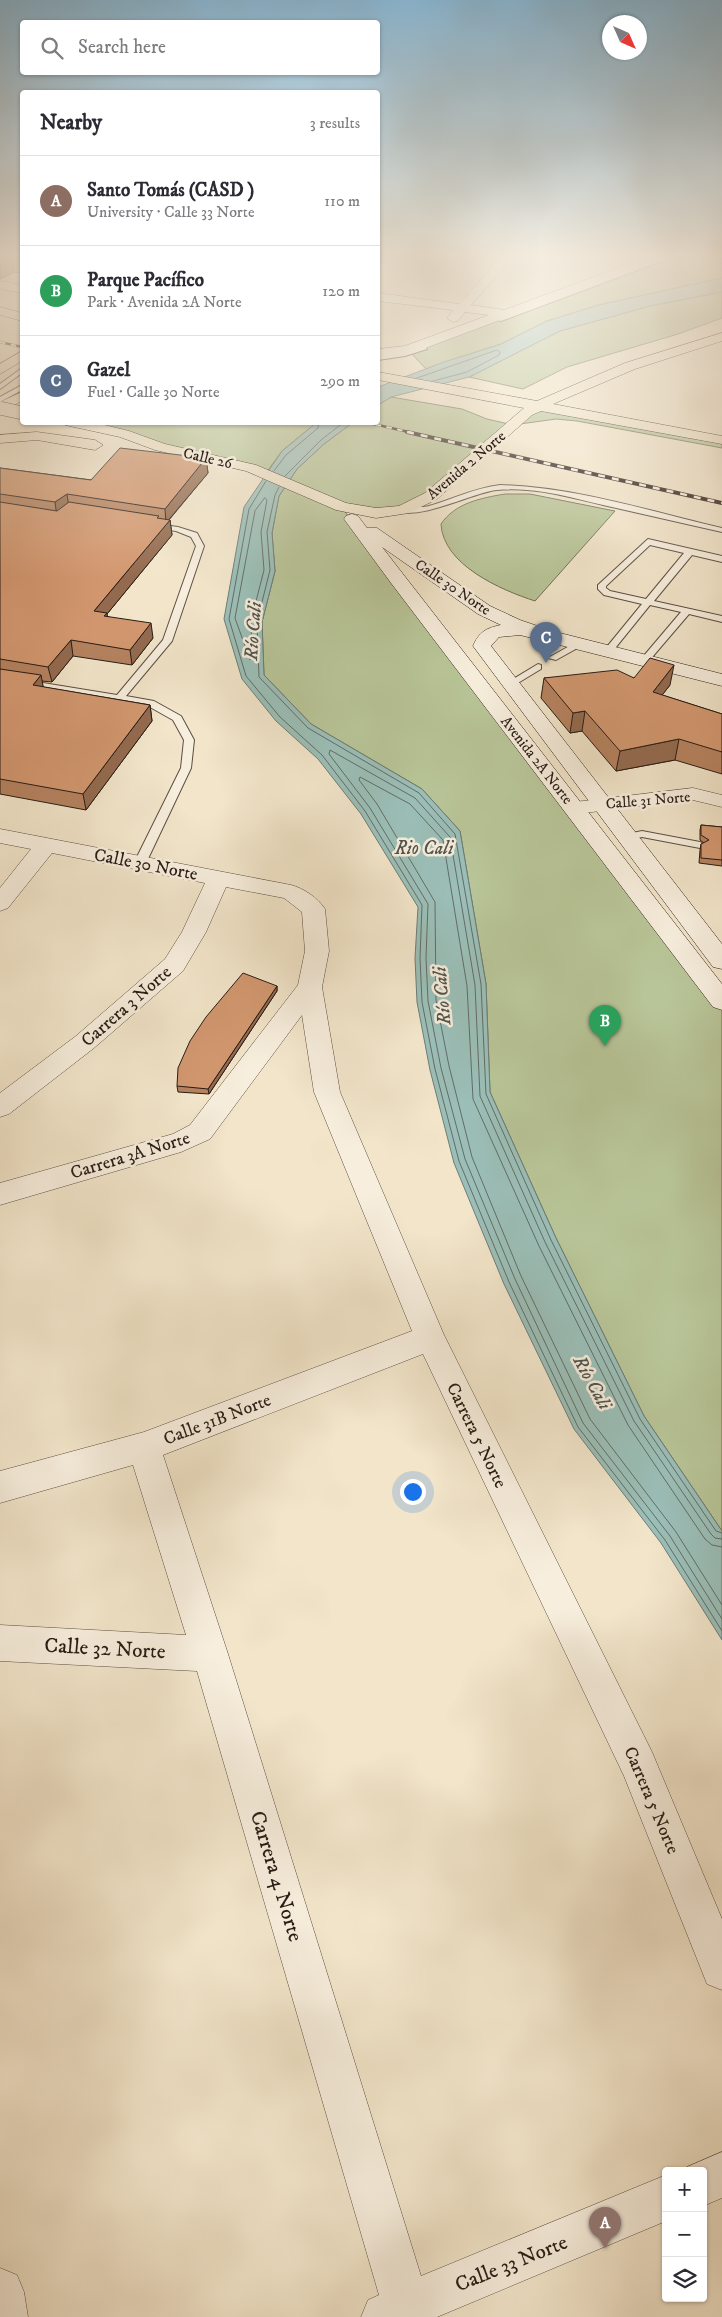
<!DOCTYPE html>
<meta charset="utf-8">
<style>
:root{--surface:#fff;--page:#f7f7f7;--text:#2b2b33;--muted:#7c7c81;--line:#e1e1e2;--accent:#8f2418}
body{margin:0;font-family:"IM FELL DW Pica",serif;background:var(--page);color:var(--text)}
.controls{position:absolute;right:15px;bottom:15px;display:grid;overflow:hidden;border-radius:5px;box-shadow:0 1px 4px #0004}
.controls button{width:45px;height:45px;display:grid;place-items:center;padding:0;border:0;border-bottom:1px solid var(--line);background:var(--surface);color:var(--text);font:25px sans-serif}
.compass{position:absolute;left:602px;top:15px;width:45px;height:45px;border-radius:50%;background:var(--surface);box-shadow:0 1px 4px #0004;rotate:135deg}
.you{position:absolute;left:412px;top:1491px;width:18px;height:18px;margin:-12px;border:4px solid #fff;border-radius:50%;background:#1a73e8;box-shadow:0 0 0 8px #1a73e833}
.badge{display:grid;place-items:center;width:32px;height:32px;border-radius:50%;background:var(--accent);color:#fff;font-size:16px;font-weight:700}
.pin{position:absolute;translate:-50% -41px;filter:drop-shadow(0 1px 2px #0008)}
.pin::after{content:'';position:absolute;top:26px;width:18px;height:15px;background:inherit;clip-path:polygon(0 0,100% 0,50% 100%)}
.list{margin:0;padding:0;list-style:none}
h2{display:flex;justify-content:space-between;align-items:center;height:65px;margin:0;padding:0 20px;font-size:21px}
h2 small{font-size:16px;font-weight:400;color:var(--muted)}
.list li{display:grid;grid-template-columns:32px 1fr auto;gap:15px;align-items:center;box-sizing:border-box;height:90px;padding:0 20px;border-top:1px solid var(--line)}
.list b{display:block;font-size:19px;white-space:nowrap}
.list p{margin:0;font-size:16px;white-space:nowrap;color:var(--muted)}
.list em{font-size:16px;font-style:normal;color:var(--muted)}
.icon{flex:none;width:28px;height:28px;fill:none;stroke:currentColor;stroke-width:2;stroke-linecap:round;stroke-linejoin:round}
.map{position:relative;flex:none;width:722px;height:2317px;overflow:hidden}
.search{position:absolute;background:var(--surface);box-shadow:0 1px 4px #0004;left:20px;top:20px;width:360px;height:55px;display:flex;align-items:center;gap:12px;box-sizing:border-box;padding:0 18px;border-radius:5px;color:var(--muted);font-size:19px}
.panel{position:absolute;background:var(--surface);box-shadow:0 1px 4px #0004;left:20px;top:90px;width:360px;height:335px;border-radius:5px}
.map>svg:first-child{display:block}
</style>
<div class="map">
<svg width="722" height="2317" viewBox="0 0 722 2317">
<rect width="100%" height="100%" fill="#f2e5ca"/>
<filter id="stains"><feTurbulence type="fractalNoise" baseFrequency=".004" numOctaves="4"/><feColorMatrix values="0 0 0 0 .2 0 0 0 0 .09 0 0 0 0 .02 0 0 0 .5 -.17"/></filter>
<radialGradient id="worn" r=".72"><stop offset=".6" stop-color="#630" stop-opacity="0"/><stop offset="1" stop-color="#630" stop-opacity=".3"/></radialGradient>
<path fill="#b8c598" stroke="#707056" d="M 675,255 L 722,255 L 722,278 L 599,305 L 547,321 L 501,344 L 426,369 L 411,353 Z
M 722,292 L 722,318 L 678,334 L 567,367 L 523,389 L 469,377 L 560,331 L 650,306 Z
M 391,397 L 462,409 L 487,419 L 513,425 L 540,405 L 722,440 L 722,448 L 577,421 L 556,419 L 513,425 L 489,447 L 403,510 L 342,508 L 722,1001 L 722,1531 L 644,1416 L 556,1238 L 490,1092 L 486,984 L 460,831 L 422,789 L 311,724 L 264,675 L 262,622 L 275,571 L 272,533 L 279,496 L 297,469 L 324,444 L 352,423 L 378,422 L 378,405 Z
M 70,423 L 316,423 L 282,451 L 266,473 Z
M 505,494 L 530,494 L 615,511 L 535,601 C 501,590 443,565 441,524 C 455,503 481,498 505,494 Z"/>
<path fill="#9bbfb8" stroke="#6d7d77" d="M 722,278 L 722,292 L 650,306 L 560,331 L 469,377 L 391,397 L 378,405 L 378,387 L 444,362 L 501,344 L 547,321 L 599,305 Z
M 316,423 L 352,423 L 324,444 L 297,469 L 279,496 L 272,533 L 275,571 L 262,622 L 264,675 L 311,724 L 422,789 L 460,831 L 486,984 L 490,1092 L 556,1238 L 644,1416 L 722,1531 L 722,1640 L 661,1543 L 574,1429 L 504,1284 L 454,1163 L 430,1070 L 417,1002 L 415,958 L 418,907 L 361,814 L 318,759 L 276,721 L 242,679 L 224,619 L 244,507 L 282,451 Z"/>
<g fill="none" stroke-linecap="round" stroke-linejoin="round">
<path stroke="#626d66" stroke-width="1" d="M 417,378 L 497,350 L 500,352 L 499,355 L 467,372 L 433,381
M 274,471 L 286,455 L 318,428 L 319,422
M 285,476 L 321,440 L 344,422
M 266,481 L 249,509 L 229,619 L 246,676 L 280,717 L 322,755 L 365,811 L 422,905 L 420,958 L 422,1002 L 435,1069 L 459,1161 L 509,1282 L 578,1427 L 665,1540 L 722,1631
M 279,487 L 275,495 L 267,532 L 270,570 L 257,622 L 259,677 L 308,728 L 419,793 L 455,834 L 481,984 L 486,1094 L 551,1240 L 640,1419 L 716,1531 L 722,1533
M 265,498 L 267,500 L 261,532 L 264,570 L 251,621 L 252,657 L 250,660 L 235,618 L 255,511 Z
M 722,1539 L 715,1538 L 711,1534 L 634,1421 L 545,1242 L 480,1096 L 475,985 L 450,837 L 415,798 L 330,750 L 329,754 L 370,808 L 428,904 L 426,958 L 428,1001 L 441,1068 L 465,1159 L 515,1279 L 583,1423 L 670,1536 L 722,1619
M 722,1547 L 712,1545 L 705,1539 L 628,1425 L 539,1246 L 473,1099 L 467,986 L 443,840 L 410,804 L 360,777 L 359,780 L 377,804 L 435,902 L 436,1000 L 449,1066 L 472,1157 L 521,1276 L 590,1419 L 676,1532 L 722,1605"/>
<g stroke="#5a4e42" stroke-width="2">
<path id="service" d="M 670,255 L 678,255 L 501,321 L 496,320 Z
M 425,346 L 427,349 L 405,356 L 378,360 L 378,356 L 404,352 Z
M 22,368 L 22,373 L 0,389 L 0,384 Z
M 22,385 L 22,390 L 0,402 L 0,397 Z
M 500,485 C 575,487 649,511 722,528 L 722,532 C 682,523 643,514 603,505 C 569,497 532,486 497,490 C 475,492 415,522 399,510 C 407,504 420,509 429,506 C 453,499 475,488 500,485 Z
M 149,523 L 178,527 L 197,533 L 204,546 L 172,641 L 126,696 L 154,701 L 181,716 L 194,740 L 191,768 L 146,863 L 140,867 L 134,863 L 181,768 L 184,740 L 173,720 L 148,706 L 0,682 L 0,676 L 117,695 L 163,640 L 196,546 L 191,537 L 176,531 L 149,527 Z
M 648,539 L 722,556 L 722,562 L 692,555 L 654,601 L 722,616 L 722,622 L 689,614 L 648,662 L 642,662 L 642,658 L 681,612 L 650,605 L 612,652 L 606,652 L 606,648 L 642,604 L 604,595 L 598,589 L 598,585 ZM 650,545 L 684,553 L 646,599 L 610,591 L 606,588 L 606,586 Z
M 580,640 L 585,643 L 583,645 L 556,660 L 548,658 Z
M 538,664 L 541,665 L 541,669 L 513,686 L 510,687 L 505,684 Z
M 642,831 L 700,842 L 706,845 L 700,848 L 642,837 L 627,840 L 622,837 L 623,835 Z"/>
</g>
<g stroke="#5a4e42" stroke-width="1">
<path id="minor" d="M 503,255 L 515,255 L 471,305 L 504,310 L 653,255 L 670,255 L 668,257 L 412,353 L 378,357 L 378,349 L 405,346 L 489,315 L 465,312 L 458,321 L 453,322 L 447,318 L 453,310 L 378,301 L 378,293 L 459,304 Z
M 0,281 L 22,285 L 22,293 L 0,289 Z
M 693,788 L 722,795 L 722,807 L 693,800 L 575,814 L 567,813 L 564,808 L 567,803 L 575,802 Z
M 0,829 L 291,885 C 303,888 318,898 325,909 L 329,951 L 322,987 L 340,1092 L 444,1335 L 652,1752 L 722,1919 L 722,1990 L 707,1984 L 624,1776 L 423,1354 L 163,1455 L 228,1654 L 421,2276 L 666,2175 L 666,2221 L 437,2317 L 361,2317 L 368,2300 L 379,2295 L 197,1671 L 0,1661 L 0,1625 L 186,1635 L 133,1465 L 0,1503 L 0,1471 L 144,1432 L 412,1331 L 314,1092 L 302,1015 L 210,1139 L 181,1152 L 0,1205 L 0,1183 L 173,1134 L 190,1125 L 298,985 L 305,951 L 302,912 L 284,898 L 226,887 L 206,932 L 183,971 L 94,1048 L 9,1114 L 0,1117 L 0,1093 L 76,1036 L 165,959 L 182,932 L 205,883 L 52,853 L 8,908 L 0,911 L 0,888 L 31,849 L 0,843 Z
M 722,2152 L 722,2198 L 703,2206 L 703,2171 L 685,2171 L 687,2167 Z
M 0,2268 L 17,2275 L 24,2292 L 28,2317 L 0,2317 Z"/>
</g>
<g stroke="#281b15" stroke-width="1">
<path id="secondary" d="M 352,514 L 358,516 L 367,528 L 377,528 L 490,606 L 520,620 L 552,631 L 722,674 L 722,686 L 520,635 L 499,637 L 491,646 L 722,944 L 722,969 L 713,967 L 473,646 C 479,632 486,628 501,625 L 478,614 L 382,547 L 722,984 L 722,1010 L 713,1007 L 391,583 L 344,519 L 346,516 Z"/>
</g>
<g stroke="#281b15" stroke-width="1">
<path id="primary" d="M 0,307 L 22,313 L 22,321 L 0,315 Z
M 722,333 L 722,341 L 635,369 L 553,404 L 722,436 L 722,444 L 541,411 L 532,415 L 437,499 L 409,513 L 376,518 L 336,510 L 246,471 L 155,450 L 120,437 L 65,425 L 63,422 L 92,422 L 129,431 L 165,444 L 256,465 L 346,503 L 376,508 L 399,506 L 425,493 L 524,408 L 378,380 L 378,372 L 537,401 L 625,363 Z
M 22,351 L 22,361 L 0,374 L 0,364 Z
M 22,392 L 22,401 L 0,412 L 0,402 Z
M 37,432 L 95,440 L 103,445 L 95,450 L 37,440 L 0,443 L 0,435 Z"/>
</g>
<use href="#service" fill="#f7eedd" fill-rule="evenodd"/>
<use href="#minor" fill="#f7eedd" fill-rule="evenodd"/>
<use href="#secondary" fill="#f7eedd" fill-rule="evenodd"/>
<use href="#primary" fill="#f2e5ca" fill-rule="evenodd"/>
<g stroke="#281b15" stroke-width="2.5">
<path id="rail-far1" d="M 0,342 L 22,347
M 365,422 L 413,433"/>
</g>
<g stroke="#281b15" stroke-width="4">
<path id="rail" d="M 407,432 L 722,503"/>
</g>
<use href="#rail-far1" stroke="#f7eedd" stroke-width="2" stroke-dasharray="5.5" stroke-linecap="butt"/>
<use href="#rail" stroke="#f7eedd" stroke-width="2.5" stroke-dasharray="7" stroke-linecap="butt"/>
<g stroke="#281b15" stroke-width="14" stroke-linecap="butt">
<path id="primary-bridge" d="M 0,408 L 22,413"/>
</g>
<use href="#primary-bridge" stroke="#f2e5ca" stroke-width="13"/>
</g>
<path fill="#b5825f" stroke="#281b15" d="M 0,255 L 22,255 L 22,273 L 14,272 L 0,279 Z
M 206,458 L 208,473 L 169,520 L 170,520 L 172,535 L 107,614 L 107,616 L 153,638 L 132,665 L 73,656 L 52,682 L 42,681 L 43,687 L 150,705 L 152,721 L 86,810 L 0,794 L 0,468 L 91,480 Z
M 544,678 L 634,678 L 670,685 L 662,695 L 722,714 L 722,774 L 675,760 L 616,771 L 582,731 L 570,733 L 541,698 Z
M 701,825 L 722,827 L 722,866 L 699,863 L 700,850 L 701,844 L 704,843 L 700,840 L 700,830 Z
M 277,986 L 277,991 L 209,1094 L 178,1092 L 177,1086 Z"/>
<path fill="#936a4e" stroke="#281b15" d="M 12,260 L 14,272 L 1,279 L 0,266 Z
M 206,458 L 208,473 L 166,523 L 165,509 Z
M 67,494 L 69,508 L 57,517 L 55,502 Z
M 170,520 L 172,535 L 107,614 L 109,628 L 94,611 Z
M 151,623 L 153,638 L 132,665 L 130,650 Z
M 71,640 L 73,656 L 52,682 L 48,667 Z
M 674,665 L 670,685 L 649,712 L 653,692 Z
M 41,675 L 44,691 L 33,685 Z
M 150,705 L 152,721 L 86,810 L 83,794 Z
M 585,711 L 582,731 L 570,733 L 573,713 Z
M 679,739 L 675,760 L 616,771 L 620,751 Z
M 277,986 L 277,991 L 209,1094 L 208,1089 Z"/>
<path fill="#d2976f" stroke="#281b15" d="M 0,255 L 22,255 L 22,261 L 12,260 L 0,266 Z
M 120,448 L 206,458 L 165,509 L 67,494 L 55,502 L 0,494 L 0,468 L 91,480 Z
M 0,502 L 57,511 L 69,502 L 159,516 L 157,518 L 170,520 L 94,611 L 107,613 L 104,616 L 151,623 L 130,650 L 71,640 L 48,667 L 0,659 Z
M 650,658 L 674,665 L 653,692 L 722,714 L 722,752 L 679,739 L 620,751 L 585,711 L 573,713 L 544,678 L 617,670 L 634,678 Z
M 0,669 L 41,675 L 33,685 L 150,705 L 83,794 L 0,779 Z
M 701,825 L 722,827 L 722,860 L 701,858 L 701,844 L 709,840 L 701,835 Z
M 243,973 L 277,986 L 208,1089 L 177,1086 L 178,1068 L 190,1041 L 206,1017 Z"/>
<linearGradient id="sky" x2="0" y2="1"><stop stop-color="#89b8d5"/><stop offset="0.44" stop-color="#f9f3e7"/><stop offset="1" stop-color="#f9f3e7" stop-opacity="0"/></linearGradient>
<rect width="722" height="579" fill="url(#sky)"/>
<g text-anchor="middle" stroke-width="5" stroke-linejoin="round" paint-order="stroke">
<g font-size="15" fill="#281b15" stroke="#f7eedd">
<text transform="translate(208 458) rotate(13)" y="5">Calle 26</text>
<text transform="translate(466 465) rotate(-40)" y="5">Avenida 2 Norte</text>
<text transform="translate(453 587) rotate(34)" y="5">Calle 30 Norte</text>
<text transform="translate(537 760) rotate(52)" y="5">Avenida 2A Norte</text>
<text transform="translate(648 800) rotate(-5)" y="5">Calle 31 Norte</text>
</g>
<g font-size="18" fill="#281b15" stroke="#f7eedd">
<text transform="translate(146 864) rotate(11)" y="6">Calle 30 Norte</text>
<text transform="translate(126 1006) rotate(-41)" y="6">Carrera 3 Norte</text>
<text transform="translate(130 1155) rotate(-17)" y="6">Carrera 3A Norte</text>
<text transform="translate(217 1419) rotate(-21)" y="6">Calle 31B Norte</text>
<text transform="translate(477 1435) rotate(64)" y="6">Carrera 5 Norte</text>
<text transform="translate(652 1800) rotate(67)" y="6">Carrera 5 Norte</text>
</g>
<g font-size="19" font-style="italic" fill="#50544e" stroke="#f7eedd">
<text transform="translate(252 631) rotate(-86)" y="7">Río Cali</text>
<text x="424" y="854">Rio Cali</text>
<text transform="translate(441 996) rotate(-95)" y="7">Río Cali</text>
<text transform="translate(593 1382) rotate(61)" y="7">Río Cali</text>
</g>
<g font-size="21" fill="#281b15" stroke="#f7eedd">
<text transform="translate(105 1648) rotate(3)" y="7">Calle 32 Norte</text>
<text transform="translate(277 1876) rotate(73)" y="7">Carrera 4 Norte</text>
<text transform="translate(511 2263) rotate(-22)" y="7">Calle 33 Norte</text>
</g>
</g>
<rect width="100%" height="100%" filter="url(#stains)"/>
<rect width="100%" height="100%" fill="url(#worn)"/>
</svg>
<div class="controls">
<button>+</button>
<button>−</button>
<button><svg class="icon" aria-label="layers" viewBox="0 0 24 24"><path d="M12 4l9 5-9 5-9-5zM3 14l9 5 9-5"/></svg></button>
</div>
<svg class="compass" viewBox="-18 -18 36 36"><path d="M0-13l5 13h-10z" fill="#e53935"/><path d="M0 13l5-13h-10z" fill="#7c7c81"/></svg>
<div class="you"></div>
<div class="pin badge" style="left:605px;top:2248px;background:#8d6e63">A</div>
<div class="pin badge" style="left:605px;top:1046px;background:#2e9e5b">B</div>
<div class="pin badge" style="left:546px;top:663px;background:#5c6f8a">C</div>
<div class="search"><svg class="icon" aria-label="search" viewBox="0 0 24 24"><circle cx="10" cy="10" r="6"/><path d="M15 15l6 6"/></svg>Search here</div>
<section class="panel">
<h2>Nearby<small>3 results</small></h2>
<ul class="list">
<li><span class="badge" style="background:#8d6e63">A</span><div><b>Santo Tomás (CASD )</b><p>University · Calle 33 Norte</p></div><em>110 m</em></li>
<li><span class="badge" style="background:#2e9e5b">B</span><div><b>Parque Pacífico</b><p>Park · Avenida 2A Norte</p></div><em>120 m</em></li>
<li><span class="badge" style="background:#5c6f8a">C</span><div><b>Gazel</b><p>Fuel · Calle 30 Norte</p></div><em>290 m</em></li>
</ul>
</section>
</div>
